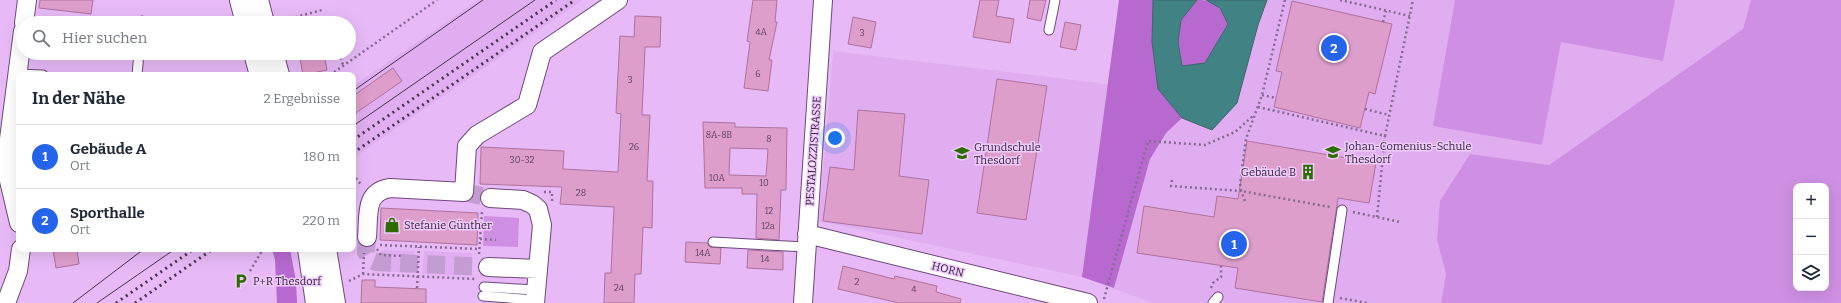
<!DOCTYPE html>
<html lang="de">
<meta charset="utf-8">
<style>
:root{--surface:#fff;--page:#f6f6f7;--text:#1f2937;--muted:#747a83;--line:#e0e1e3;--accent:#2563eb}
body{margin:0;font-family:Bitter,serif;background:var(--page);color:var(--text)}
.controls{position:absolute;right:12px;bottom:12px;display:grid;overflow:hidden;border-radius:8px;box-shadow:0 4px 16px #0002}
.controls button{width:36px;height:36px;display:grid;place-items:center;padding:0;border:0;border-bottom:1px solid var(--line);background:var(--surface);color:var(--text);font:20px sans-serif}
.you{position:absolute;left:835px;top:138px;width:14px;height:14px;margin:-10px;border:3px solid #fff;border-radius:50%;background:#1a73e8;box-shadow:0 0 0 6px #1a73e833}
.badge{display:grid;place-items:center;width:26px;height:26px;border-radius:50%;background:var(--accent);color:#fff;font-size:13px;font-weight:700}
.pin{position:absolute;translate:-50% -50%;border:2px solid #fff;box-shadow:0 1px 4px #0006}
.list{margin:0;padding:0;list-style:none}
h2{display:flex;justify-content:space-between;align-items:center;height:52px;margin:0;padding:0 16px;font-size:17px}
h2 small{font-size:13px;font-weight:400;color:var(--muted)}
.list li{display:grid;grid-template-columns:26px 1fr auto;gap:12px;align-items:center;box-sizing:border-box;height:64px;padding:0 16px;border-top:1px solid var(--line)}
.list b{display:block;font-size:15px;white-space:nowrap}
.list p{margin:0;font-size:13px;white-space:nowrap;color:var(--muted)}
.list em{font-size:13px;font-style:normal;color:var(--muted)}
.icon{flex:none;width:22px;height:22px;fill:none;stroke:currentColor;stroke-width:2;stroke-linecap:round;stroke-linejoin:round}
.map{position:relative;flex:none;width:1841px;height:303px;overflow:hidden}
.search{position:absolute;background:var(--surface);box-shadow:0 4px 16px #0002;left:16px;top:16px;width:340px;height:44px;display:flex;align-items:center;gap:10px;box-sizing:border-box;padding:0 14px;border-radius:22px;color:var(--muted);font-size:15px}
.panel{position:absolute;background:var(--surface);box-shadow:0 4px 16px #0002;left:16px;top:72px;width:340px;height:180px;border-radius:8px}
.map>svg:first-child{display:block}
</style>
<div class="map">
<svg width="1841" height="303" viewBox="0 0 1841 303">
<rect width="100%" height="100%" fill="#e7baf7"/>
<path fill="#e0aef0" d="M 478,0 L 583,0 L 353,158 L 353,86 Z
M 1119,0 L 1751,0 L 1743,29 L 1549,165 L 1470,154 L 1437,240 L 1446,274 L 1441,303 L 1153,303 L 1082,277 L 819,221 L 833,51 L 1108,84 Z
M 381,250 L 414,251 L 413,273 L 380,271 Z
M 424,251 L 472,253 L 472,276 L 422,274 Z"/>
<path fill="#cf90e4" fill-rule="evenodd" d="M 1455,0 L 1675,0 L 1663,61 L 1561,42 L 1542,145 L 1433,126 Z
M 1751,0 L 1841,0 L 1841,303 L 1441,303 L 1446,274 L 1437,240 L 1440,201 L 1470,154 L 1549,165 L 1743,29 ZM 1796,186 L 1826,186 L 1826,288 L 1796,288 Z
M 484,216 L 519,218 L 518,247 L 483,246 Z"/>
<path fill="#b769d0" d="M 1119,0 L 1153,0 L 1152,42 L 1158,89 L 1182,118 L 1166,133 L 1150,159 L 1114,288 L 1082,277 Z
M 1197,0 C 1216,0 1221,8 1228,23 L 1205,64 L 1182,66 L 1178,42 L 1181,20 Z
M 272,249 L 290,249 L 296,281 L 297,303 L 277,303 L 275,260 Z"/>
<path fill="#418284" stroke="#3d666e" d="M 1153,0 L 1197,0 L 1181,20 L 1178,42 L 1182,66 L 1205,63 L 1228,24 L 1220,8 L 1206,0 L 1267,0 L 1258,25 L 1237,103 L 1212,130 L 1182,118 L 1158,89 L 1152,42 Z"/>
<path fill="#de9ecc" stroke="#ae719d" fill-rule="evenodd" d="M 40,0 L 93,0 L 91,14 L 39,8 Z
M 753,0 L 777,0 L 775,22 L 777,22 L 769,60 L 772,60 L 768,91 L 744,88 L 750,42 L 747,41 Z
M 980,0 L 999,0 L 996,16 L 1014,19 L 1010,43 L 973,37 Z
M 1030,0 L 1046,0 L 1041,21 L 1027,18 Z
M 1292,1 L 1392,24 L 1375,94 L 1369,92 L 1360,128 L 1274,107 L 1282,72 L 1276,71 Z
M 635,16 L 661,17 L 660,47 L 645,47 L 642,115 L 650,115 L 647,181 L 653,181 L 652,228 L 643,227 L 641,274 L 635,274 L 634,303 L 604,303 L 605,273 L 611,273 L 614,207 L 560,204 L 562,187 L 480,184 L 481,147 L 564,151 L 563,169 L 618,172 L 621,114 L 616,113 L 620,36 L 634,37 Z
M 853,17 L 876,22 L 871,48 L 848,44 Z
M 1065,22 L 1081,25 L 1076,50 L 1060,47 Z
M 299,53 L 324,53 L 327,70 L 303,75 Z
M 393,68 L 402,81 L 353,115 L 353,96 Z
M 997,79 L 1047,86 L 1026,220 L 977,213 Z
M 858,110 L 905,114 L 899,176 L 929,180 L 922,234 L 823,221 L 830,167 L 854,170 Z
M 703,122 L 735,123 L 735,127 L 787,128 L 786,190 L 781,190 L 779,240 L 756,238 L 757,194 L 742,194 L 742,188 L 705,188 ZM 730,148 L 768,149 L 766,176 L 729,175 Z
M 1247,141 L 1376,163 L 1369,203 L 1338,198 L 1322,302 L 1235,288 L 1238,268 L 1137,253 L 1144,206 L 1214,217 L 1217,196 L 1238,199 Z
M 381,208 L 478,213 L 477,245 L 380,240 Z
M 686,242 L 707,243 L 710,247 L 721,248 L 720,264 L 685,262 Z
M 53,249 L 77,249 L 79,264 L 56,268 Z
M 748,250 L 783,252 L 783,270 L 747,268 Z
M 843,266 L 894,279 L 895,276 L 937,286 L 936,292 L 961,299 L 960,303 L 899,303 L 838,289 Z
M 362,280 L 375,280 L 375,287 L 426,289 L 426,303 L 361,303 Z"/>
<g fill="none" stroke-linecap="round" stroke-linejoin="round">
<path stroke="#c39cd1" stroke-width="18" stroke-dasharray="18 9" stroke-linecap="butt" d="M 464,192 L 490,198
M 367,237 L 366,252 L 371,260 L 376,262 L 488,267"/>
<g stroke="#6f477d" stroke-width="11">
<path id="service" d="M 142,23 L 142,21
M 1049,30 L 1055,0
M 17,74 L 43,75
M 137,75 L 139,53
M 713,242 L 806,247
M 484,287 L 536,290
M 483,296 L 535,300
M 1213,303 L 1218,297
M 1328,303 L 1342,210"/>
</g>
<g stroke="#6f477d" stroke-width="20">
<path id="minor" d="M 24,23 L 27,0
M 490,198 L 523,200 L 532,204 L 538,209 L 542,225 L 535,303
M 19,223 L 7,172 L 9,139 L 23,31
M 807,234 L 1088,303
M 367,237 C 369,215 364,192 390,188 L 464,192 L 467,146 L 477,135 L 527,105 L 542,52 L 618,0
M 488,267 L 538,269
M 6,303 L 18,271 L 21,249
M 803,303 L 823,0"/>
</g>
<g stroke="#6f477d" stroke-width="24">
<path id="tertiary" d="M 241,0 L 247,23
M 257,0 L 263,23
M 255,53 L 261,75
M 272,53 L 278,75
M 309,249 L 317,303
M 325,249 L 334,303"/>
</g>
<path stroke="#876992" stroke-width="2.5" stroke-dasharray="2 3" stroke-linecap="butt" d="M 1285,0 L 1262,95 L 1246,139 L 1240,184 L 1241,191 L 1330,207
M 1340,0 L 1410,16
M 281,21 L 322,10
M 1383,22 L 1386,11
M 339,53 L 343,65
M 330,75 L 437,0
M 1262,95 L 1276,98
M 1258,107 L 1385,136 L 1413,0
M 1365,109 L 1389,115
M 353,174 L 362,186
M 1172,180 L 1171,186 L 1241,191 L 1245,201
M 544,192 L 552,192 L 552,201
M 1353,212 L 1400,222
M 1377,217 L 1385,136
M 480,239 L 496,240
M 380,245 L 480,249
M 377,249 L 381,255 L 404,256
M 479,254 L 482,211
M 250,271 L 263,249
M 363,274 L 364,253
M 349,281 L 363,274 L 476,279
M 417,288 L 419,247
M 1211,288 L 1213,283 L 1221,277 L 1221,266
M 1340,298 L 1367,303
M 1104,299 L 1148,141 L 1205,145 L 1235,132 L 1254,115"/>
<use href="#service" stroke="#fff" stroke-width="9"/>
<use href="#minor" stroke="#fff" stroke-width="18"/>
<use href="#tertiary" stroke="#fff" stroke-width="22"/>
<path stroke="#47334e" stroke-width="1" d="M 353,91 L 483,0
M 353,126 L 535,0
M 73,303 L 144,249
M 97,303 L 175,249"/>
<path stroke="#47334e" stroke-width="3" stroke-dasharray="2 4" stroke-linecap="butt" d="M 353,140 L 556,0
M 353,153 L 575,0
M 116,303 L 194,249
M 135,303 L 213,249"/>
</g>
<defs>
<g id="school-bare" transform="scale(1.2)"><path d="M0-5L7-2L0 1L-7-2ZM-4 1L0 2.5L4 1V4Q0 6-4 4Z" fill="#2c6c00" stroke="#efcbfc" stroke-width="2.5" paint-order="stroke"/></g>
<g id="building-bare" transform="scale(1.2)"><path d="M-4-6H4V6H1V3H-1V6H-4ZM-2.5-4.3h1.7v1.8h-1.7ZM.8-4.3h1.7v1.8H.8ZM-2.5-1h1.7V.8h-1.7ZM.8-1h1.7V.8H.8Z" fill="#2c6c00" stroke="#efcbfc" stroke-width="2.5" paint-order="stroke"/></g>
<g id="shop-bare" transform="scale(1.2)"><path d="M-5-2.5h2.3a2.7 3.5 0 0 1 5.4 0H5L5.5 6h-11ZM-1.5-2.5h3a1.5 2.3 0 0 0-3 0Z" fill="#2c6c00" stroke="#efcbfc" stroke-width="2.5" paint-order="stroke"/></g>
<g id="parking-bare" transform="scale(1.2)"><path d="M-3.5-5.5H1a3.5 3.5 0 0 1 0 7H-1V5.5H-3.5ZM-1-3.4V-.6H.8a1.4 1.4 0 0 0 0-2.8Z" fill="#2c6c00" stroke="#efcbfc" stroke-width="2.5" paint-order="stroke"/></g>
</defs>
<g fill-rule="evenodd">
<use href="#school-bare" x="1333" y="152"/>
<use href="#school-bare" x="962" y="153"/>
<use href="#building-bare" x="1308" y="172"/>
<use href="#shop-bare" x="392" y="225"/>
<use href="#parking-bare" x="241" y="281"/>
</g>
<g text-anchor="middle" stroke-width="3" stroke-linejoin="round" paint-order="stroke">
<g font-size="9" fill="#5f425f">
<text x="761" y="35">4A</text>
<text x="862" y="36">3</text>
<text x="758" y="77">6</text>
<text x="630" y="83">3</text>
<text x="719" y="138">8A-8B</text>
<text x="769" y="142">8</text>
<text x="634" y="150">26</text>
<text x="522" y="163">30-32</text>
<text x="717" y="181">10A</text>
<text x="764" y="186">10</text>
<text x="581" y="196">28</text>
<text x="769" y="214">12</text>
<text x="768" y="229">12a</text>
<text x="703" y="256">14A</text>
<text x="765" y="262">14</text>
<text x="857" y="285">2</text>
<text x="619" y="291">24</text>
<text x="914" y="292">4</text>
</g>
<g font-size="11" fill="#35243b" stroke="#efcbfc" text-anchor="start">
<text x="1345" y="150">Johan-Comenius-Schule<tspan x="1345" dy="13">Thesdorf</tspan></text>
<text x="974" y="151">Grundschule<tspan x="974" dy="13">Thesdorf</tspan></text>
<text x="1296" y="176" text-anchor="end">Gebäude B</text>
<text x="404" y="229">Stefanie Günther</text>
<text x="253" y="285">P+R Thesdorf</text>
</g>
<g font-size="11" fill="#35243b" stroke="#efcbfc">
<text transform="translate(813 151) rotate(-86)" y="4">PESTALOZZISTRASSE</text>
<text transform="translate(948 269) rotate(14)" y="4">HORN</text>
</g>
</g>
</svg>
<div class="controls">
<button>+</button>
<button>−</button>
<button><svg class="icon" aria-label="layers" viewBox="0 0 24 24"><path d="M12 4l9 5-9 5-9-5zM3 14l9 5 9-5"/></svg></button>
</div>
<div class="you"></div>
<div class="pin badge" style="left:1234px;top:244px">1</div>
<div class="pin badge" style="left:1334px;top:48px">2</div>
<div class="search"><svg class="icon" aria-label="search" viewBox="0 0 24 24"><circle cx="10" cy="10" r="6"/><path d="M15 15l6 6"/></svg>Hier suchen</div>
<section class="panel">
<h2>In der Nähe<small>2 Ergebnisse</small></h2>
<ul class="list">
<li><span class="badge">1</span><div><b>Gebäude A</b><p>Ort</p></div><em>180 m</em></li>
<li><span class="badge">2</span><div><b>Sporthalle</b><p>Ort</p></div><em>220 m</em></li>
</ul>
</section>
</div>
